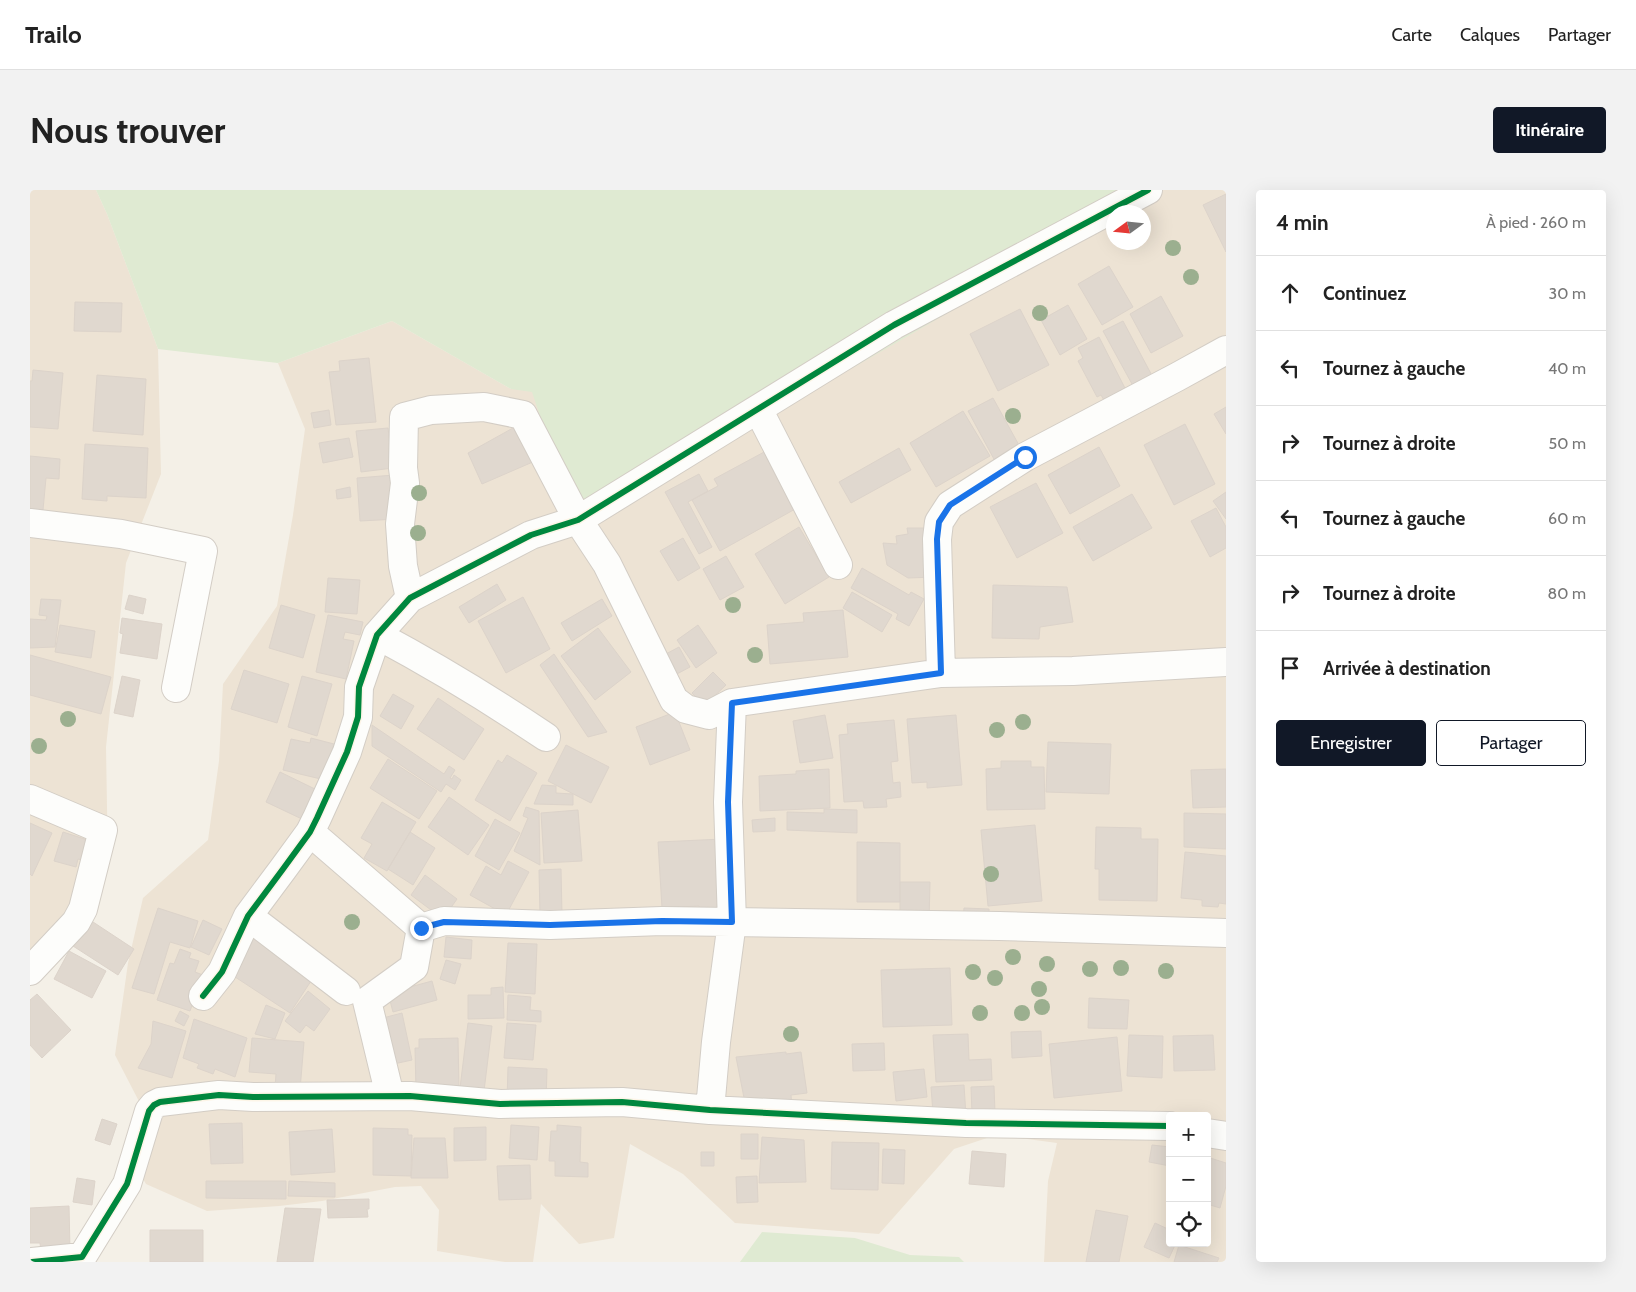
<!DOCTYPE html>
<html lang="fr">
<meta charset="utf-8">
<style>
:root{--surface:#fff;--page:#f2f2f2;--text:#222;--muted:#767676;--line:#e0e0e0;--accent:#111827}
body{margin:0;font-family:Cabin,sans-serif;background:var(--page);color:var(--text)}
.controls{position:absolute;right:15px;bottom:15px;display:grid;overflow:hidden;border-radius:5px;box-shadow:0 5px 20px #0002}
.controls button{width:45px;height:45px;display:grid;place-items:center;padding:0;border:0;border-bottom:1px solid var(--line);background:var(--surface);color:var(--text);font:25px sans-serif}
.compass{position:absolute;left:1076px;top:15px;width:45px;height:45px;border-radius:50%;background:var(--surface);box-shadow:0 5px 20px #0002;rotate:255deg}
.stop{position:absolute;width:15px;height:15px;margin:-11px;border:4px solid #1a73e8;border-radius:50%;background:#fff}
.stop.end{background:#1a73e8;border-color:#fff;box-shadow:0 1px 5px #0008}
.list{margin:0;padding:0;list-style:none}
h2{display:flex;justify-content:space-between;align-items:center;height:65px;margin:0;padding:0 20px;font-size:21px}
h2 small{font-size:16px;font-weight:400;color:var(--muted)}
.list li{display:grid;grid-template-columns:32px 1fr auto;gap:15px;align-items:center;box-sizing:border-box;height:75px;padding:0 20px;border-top:1px solid var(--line)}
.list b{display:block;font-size:19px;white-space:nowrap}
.list em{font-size:16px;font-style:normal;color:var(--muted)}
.actions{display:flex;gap:10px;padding:15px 20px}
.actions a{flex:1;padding:11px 0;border:1px solid var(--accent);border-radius:5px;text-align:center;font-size:18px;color:var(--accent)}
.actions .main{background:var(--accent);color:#fff}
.icon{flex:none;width:28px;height:28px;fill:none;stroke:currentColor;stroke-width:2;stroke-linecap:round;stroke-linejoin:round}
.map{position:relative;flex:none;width:1196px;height:1072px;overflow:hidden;border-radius:5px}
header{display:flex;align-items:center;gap:30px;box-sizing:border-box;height:70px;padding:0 25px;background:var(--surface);border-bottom:1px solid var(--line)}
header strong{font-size:24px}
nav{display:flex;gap:28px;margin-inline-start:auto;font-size:18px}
.intro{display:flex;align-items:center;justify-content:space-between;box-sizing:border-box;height:120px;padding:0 30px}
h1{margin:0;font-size:35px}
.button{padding:12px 22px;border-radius:5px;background:var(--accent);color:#fff;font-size:18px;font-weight:700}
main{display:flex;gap:30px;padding:0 30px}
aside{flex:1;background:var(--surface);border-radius:5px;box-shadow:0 5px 20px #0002}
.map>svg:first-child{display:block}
</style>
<header>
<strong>Trailo</strong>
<nav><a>Carte</a><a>Calques</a><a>Partager</a></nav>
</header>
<div class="intro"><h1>Nous trouver</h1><a class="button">Itinéraire</a></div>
<main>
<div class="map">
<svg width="1196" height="1072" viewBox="0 0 1196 1072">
<rect width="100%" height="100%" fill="#f4f0e7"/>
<path fill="#ede3d4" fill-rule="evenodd" d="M 0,0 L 66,0 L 77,24 L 128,159 L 131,284 L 96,373 L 76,557 L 78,677 L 0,777 Z
M 1131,0 L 1196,0 L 1196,1072 L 1014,1072 L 1018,991 L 1027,953 L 966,945 L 924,959 L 849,1044 L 705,1033 L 653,984 L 600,954 L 584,1048 L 549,1054 L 511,1014 L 503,1072 L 475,1072 L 407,1061 L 409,1020 L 391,996 L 365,997 L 292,1011 L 249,1016 L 177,1021 L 116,994 L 102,970 L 115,923 L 85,865 L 98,773 L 113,708 L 178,650 L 189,571 L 193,494 L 247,416 L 263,325 L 275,239 L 248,173 L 362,131 L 481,199 L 1083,27 L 1084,52 L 1114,52 L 1114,22 L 1092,22 ZM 1140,926 L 1177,926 L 1177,1053 L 1140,1053 Z"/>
<path fill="#dfead2" d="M 66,0 L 1131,0 L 826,176 L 543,325 L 502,202 L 481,199 L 362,131 L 248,173 L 128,159 L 77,24 Z
M 732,1042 L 825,1048 L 880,1065 L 929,1067 L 934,1072 L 710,1072 Z"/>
<path fill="#e0d8cf" stroke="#dcd3ca" d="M 1196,4 L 1196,62 L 1173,15 Z
M 1079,76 L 1103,117 L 1072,135 L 1048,94 Z
M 1131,106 L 1153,146 L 1121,163 L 1100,124 Z
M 45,112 L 92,113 L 91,142 L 44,141 Z
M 1038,115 L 1057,149 L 1030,165 L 1011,130 Z
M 990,119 L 1019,175 L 968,201 L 940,144 Z
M 1093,131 L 1127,195 L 1108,205 L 1073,141 Z
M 1069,147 L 1100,208 L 1079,219 L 1071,205 L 1067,207 L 1048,171 L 1053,168 L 1048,158 Z
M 339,168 L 346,232 L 306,235 L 299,182 L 310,181 L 309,171 Z
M 3,180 L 33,183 L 28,239 L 0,237 L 0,191 L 2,191 Z
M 67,185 L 116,189 L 113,245 L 63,241 Z
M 963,208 L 990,257 L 965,271 L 938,221 Z
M 1196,217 L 1196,244 L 1184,224 Z
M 299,220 L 301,235 L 284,238 L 281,223 Z
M 933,221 L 960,266 L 906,297 L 880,253 Z
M 492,233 L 512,268 L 452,294 L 438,263 Z
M 1155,234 L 1185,294 L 1144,315 L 1114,255 Z
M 358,238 L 363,278 L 331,282 L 326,241 Z
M 319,248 L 323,267 L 293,273 L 289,253 Z
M 55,254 L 118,258 L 116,308 L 77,306 L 77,311 L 52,309 Z
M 1069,257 L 1090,296 L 1040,324 L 1018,285 Z
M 869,258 L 881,280 L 821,313 L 809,292 Z
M 736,261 L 767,318 L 690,361 L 662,310 L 688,296 L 684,289 Z
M 0,266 L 30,269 L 29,289 L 16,288 L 13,320 L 0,319 Z
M 669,284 L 678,301 L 658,312 L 682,357 L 669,364 L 635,302 Z
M 364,285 L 367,329 L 330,331 L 327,288 Z
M 1006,293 L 1033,343 L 987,368 L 960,317 Z
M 320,297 L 321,307 L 307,309 L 306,300 Z
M 1196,302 L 1196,329 L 1183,311 Z
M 1102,304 L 1122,338 L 1063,371 L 1043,337 Z
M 1186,318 L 1196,337 L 1196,358 L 1180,367 L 1161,331 Z
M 769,337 L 799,387 L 755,414 L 725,364 Z
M 877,338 L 896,338 L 905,387 L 878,388 L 857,375 L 853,353 L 867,354 L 866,346 L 878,344 Z
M 653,348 L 670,378 L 648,391 L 630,361 Z
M 696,366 L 714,397 L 690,410 L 673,379 Z
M 832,378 L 879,405 L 881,402 L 894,409 L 879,436 L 866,429 L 868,424 L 821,398 Z
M 298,388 L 330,390 L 327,424 L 295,422 Z
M 467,394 L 476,410 L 439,433 L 429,417 Z
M 963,395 L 1037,397 L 1043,432 L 1010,437 L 1009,449 L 962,448 Z
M 822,402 L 862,425 L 852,442 L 813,418 Z
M 99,405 L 116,409 L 113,424 L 95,419 Z
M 493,407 L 520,459 L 476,483 L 448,431 Z
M 11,409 L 31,410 L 25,457 L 0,458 L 0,429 L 16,430 L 17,426 L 9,425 Z
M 572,409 L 582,426 L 542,451 L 531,433 Z
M 251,415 L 285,425 L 273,468 L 239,458 Z
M 813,420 L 818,467 L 740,474 L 737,435 L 774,432 L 773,423 Z
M 298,425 L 333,432 L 330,445 L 315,442 L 313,449 L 324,451 L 316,489 L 286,482 Z
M 92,428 L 132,434 L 127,469 L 90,463 L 93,444 L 90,443 Z
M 30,435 L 65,441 L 61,468 L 25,462 Z
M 668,435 L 687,463 L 666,478 L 647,450 Z
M 568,438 L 601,482 L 565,510 L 531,466 Z
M 649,457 L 660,477 L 645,485 L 634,465 Z
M 524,464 L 577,542 L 558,547 L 510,475 Z
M 0,465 L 81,487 L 71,524 L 0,505 Z
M 214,480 L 259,494 L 247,533 L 201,519 Z
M 683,482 L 696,495 L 674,516 L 662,503 Z
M 92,486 L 110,490 L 103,527 L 84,523 Z
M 272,486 L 302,494 L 287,546 L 258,537 Z
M 363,504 L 384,516 L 371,539 L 350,526 Z
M 408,508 L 454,539 L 434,570 L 387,539 Z
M 645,522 L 660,560 L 620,575 L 606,537 Z
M 795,525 L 803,568 L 770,573 L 763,531 Z
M 926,525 L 932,595 L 897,598 L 897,592 L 882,593 L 877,529 Z
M 864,530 L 868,571 L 861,572 L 863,593 L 870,592 L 871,607 L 856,609 L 857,617 L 834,618 L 833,611 L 814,612 L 809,545 L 818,544 L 817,534 Z
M 342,535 L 414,584 L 419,576 L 425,580 L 420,588 L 422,589 L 424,585 L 431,590 L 425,600 L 416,594 L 411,602 L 342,556 Z
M 281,548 L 304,554 L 295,590 L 253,580 L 261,549 L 280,553 Z
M 1018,552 L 1081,554 L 1079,604 L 1016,602 Z
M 536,555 L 579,577 L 561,613 L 518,591 Z
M 477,565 L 507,583 L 480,631 L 445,610 L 468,570 L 472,573 Z
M 358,569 L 407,601 L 389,629 L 340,598 Z
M 971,571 L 1001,571 L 1001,577 L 1014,577 L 1015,619 L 957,620 L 956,579 L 971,578 Z
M 799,579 L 800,618 L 730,621 L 729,586 L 766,584 L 766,581 Z
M 1196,579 L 1196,617 L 1163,618 L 1161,580 Z
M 250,582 L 287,600 L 274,630 L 236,612 Z
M 512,595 L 526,596 L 526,603 L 543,604 L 543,615 L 504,614 Z
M 419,607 L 459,635 L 438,665 L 398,637 Z
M 352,612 L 386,632 L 357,681 L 334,668 L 342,654 L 331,648 Z
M 496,617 L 509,621 L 510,675 L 484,661 L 498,628 L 493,626 Z
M 794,619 L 827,620 L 827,643 L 757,640 L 757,622 L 794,623 Z
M 548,620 L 552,671 L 514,673 L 511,623 Z
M 1154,623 L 1196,624 L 1196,659 L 1154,657 Z
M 745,628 L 745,641 L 723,642 L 722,630 Z
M 465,629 L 490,643 L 469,680 L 445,666 Z
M 0,633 L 22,643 L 2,686 L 0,684 Z
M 1005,635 L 1012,711 L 958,716 L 951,640 Z
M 1066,637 L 1111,638 L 1111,649 L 1128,649 L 1127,711 L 1069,710 L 1069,679 L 1065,679 Z
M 33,642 L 67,653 L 61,672 L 48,669 L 46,677 L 24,671 Z
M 380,642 L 405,658 L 383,695 L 358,679 Z
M 693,649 L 697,719 L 670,720 L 669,716 L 632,718 L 628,652 Z
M 827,652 L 870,653 L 870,712 L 827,712 Z
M 1155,662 L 1196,666 L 1196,714 L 1189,713 L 1188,717 L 1172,716 L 1172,710 L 1151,708 Z
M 478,671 L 499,682 L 476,725 L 440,705 L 456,676 L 471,685 Z
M 531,679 L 532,725 L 510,725 L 509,680 Z
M 395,685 L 427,709 L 413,729 L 381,705 Z
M 870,692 L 900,692 L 899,732 L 870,731 Z
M 128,718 L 168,731 L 160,758 L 140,752 L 124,804 L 102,798 Z
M 934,718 L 959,719 L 959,734 L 933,733 Z
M 60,730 L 104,759 L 88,785 L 43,756 Z
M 173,730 L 192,739 L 179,765 L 161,757 Z
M 224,745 L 285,785 L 260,823 L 199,783 Z
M 416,747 L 442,750 L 441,769 L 414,767 Z
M 478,753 L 507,754 L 505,804 L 475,802 Z
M 150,759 L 161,763 L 159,768 L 169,771 L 165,782 L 173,785 L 160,821 L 127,810 L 140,773 L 144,774 Z
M 39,761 L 76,781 L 62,808 L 24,789 Z
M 416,770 L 431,774 L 425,794 L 410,789 Z
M 920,778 L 922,835 L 853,837 L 851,780 Z
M 402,791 L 407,810 L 363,822 L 358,803 Z
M 473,797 L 474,828 L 438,829 L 438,805 L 461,805 L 461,798 Z
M 278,801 L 300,819 L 284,841 L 276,835 L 270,843 L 255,831 Z
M 7,804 L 41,840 L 12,868 L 0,855 L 0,810 Z
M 478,805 L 501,807 L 500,820 L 511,821 L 511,832 L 477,830 Z
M 1059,808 L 1099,810 L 1097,839 L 1058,838 Z
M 236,815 L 255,823 L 245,849 L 225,844 Z
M 150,821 L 159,826 L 154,836 L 145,831 Z
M 372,823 L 382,870 L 359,875 L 349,829 Z
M 164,829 L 217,848 L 205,887 L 185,879 L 183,884 L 167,878 L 169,874 L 153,868 Z
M 123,831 L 156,841 L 142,888 L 108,878 L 121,854 Z
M 438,833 L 462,836 L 453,909 L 429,906 Z
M 477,833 L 506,835 L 503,870 L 474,868 Z
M 1011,841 L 1012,866 L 982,868 L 981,842 Z
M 938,844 L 939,870 L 961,869 L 962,890 L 906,892 L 903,845 Z
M 1099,845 L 1133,846 L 1132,888 L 1097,886 Z
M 1183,845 L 1185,880 L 1144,881 L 1143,846 Z
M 1087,847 L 1092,901 L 1024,908 L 1019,854 Z
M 222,848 L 274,852 L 270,900 L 245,898 L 246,884 L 219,882 Z
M 428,848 L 429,900 L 386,901 L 385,858 L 389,858 L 389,849 Z
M 854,853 L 855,880 L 823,881 L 822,854 Z
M 756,862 L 756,864 L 771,862 L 777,903 L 761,905 L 762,917 L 716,918 L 706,867 Z
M 478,877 L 517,879 L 516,912 L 477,910 Z
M 894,879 L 897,907 L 866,911 L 863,882 Z
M 934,895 L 936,926 L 903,923 L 901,897 Z
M 964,896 L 965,923 L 942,924 L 941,897 Z
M 72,929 L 87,934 L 80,955 L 65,950 Z
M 212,933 L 213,973 L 181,974 L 179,934 Z
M 481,935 L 509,937 L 507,970 L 479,968 Z
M 527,935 L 551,937 L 550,972 L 558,973 L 558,987 L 525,986 L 525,971 L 519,971 L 521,941 L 527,941 Z
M 456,937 L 456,970 L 424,971 L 424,938 Z
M 343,938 L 378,939 L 378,945 L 382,945 L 381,986 L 343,985 Z
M 302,939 L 305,982 L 261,985 L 259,942 Z
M 711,944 L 728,944 L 728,969 L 711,969 Z
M 732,947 L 774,950 L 776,992 L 729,993 Z
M 384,948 L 415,948 L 418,988 L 381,988 Z
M 802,952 L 849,953 L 848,1000 L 801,999 Z
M 1122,955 L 1140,957 L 1140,976 L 1119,972 Z
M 853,959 L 875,960 L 874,994 L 852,993 Z
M 942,961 L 976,964 L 974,997 L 939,994 Z
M 671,962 L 684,962 L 684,976 L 671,976 Z
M 1177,967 L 1196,973 L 1196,996 L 1190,1018 L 1177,1014 Z
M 500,975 L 501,1009 L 469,1010 L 467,976 Z
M 727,986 L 728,1012 L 707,1013 L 706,987 Z
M 47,988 L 65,991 L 62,1015 L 43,1012 Z
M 176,991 L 256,991 L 256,1009 L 176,1008 Z
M 259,991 L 305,993 L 305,1007 L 258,1006 Z
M 339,1009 L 339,1019 L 337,1019 L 338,1027 L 298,1028 L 297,1010 Z
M 39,1016 L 40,1060 L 11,1061 L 10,1053 L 0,1053 L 0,1018 Z
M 255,1018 L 291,1019 L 283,1072 L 247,1072 Z
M 1066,1020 L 1098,1026 L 1089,1072 L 1056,1072 Z
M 1125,1033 L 1140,1040 L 1140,1053 L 1146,1053 L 1139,1068 L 1114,1057 Z
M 120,1040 L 173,1040 L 173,1072 L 120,1072 Z
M 1149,1055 L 1189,1068 L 1187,1072 L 1144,1072 Z"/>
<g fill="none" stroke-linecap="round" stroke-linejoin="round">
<g stroke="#d3cdc5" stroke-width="30">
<path id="minor" d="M 728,219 L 808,375
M 0,333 L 91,344 L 173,361 L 146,498
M 380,408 L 373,376 L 370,334 L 375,293 L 373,278 L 374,227 L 401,220 L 454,217 L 493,225 L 548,330 L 577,374 L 644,510 L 656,519 L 679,525 L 702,513 L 911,483 L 1043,481 L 1196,472
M 347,445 C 405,476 461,510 516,547
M 911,483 L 907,349 L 909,332 L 920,315 L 995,267 L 1147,187 L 1196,160
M 0,609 L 73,640 L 53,719 L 46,732 L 0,781
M 280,642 L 391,738 L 414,731 L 520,735 L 632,731 L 969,736 L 1196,743
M 218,726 L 316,801
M 173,806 L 192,782 L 218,726 L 253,679 L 280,642 L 287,628 L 317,562 L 328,527 L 329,497 L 347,445 L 380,408 L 501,345 L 548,330 L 864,135 L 1118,0
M 360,906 L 337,811 L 384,777 L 391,738
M 680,920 L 686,852 L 702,732 L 698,612 L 702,513
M 1177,943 L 1196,946
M 2,1072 L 52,1067 L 97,994 L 119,921 L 124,915 L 130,912 L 189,905 L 223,907 L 380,906 L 470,914 L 592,912 L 680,920 L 936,933 L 1140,936"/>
</g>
<use href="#minor" stroke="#fdfdfb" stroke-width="28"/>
<g stroke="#fdf5e7" stroke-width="9">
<path id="cycleway" d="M 173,806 L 192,782 L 218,726 L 253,679 L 280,642 L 287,628 L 317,562 L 328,527 L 329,497 L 347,445 L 380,408 L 501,345 L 548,330 L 864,135 L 1118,0
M 2,1072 L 52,1067 L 97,994 L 119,921 L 124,915 L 130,912 L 189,905 L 223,907 L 380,906 L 470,914 L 592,912 L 680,920 L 936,933 L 1140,936"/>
</g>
<use href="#cycleway" stroke="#00873e" stroke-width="6"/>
</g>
<g fill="#9baf8f">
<circle cx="1143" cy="58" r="8"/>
<circle cx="1161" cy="87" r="8"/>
<circle cx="1010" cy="123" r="8"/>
<circle cx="983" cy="226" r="8"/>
<circle cx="389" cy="303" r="8"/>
<circle cx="388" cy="343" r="8"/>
<circle cx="703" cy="415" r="8"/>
<circle cx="725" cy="465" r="8"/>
<circle cx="38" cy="529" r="8"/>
<circle cx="993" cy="532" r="8"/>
<circle cx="967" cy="540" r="8"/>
<circle cx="9" cy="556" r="8"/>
<circle cx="961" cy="684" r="8"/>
<circle cx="322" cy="732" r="8"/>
<circle cx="983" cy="767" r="8"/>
<circle cx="1017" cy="774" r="8"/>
<circle cx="1091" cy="778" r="8"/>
<circle cx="1060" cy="779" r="8"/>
<circle cx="1136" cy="781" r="8"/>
<circle cx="943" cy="782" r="8"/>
<circle cx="965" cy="788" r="8"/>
<circle cx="1009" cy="799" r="8"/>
<circle cx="1012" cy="817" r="8"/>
<circle cx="950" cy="823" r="8"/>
<circle cx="992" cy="823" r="8"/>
<circle cx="761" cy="844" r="8"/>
</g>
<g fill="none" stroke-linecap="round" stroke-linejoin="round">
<path stroke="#1a73e8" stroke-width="6" d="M 391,738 L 414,732 L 520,735 L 632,731 L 702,732 L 698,612 L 702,513 L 911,483 L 907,349 L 909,332 L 920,315 L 995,267"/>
</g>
</svg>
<div class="controls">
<button>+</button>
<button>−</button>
<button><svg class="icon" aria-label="locate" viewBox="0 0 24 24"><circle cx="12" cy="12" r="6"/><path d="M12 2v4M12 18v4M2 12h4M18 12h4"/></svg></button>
</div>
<svg class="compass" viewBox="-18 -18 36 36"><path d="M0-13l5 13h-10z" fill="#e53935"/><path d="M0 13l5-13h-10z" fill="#767676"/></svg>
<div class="stop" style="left:995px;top:267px"></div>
<div class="stop end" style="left:391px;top:738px"></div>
</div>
<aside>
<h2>4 min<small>À pied · 260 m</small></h2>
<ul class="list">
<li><svg class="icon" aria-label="ahead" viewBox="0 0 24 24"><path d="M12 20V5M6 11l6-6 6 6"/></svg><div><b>Continuez</b></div><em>30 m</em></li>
<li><svg class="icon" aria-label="left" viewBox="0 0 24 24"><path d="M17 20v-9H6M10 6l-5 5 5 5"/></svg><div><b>Tournez à gauche</b></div><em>40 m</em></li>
<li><svg class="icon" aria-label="right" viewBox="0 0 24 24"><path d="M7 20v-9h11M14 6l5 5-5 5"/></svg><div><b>Tournez à droite</b></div><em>50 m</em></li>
<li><svg class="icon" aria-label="left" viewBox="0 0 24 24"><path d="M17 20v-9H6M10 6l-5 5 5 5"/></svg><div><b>Tournez à gauche</b></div><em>60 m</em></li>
<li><svg class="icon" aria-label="right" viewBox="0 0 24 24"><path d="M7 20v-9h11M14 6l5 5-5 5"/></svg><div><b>Tournez à droite</b></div><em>80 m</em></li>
<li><svg class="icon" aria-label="arrive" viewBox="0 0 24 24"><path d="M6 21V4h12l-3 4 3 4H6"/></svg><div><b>Arrivée à destination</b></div></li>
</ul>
<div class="actions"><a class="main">Enregistrer</a><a>Partager</a></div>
</aside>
</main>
